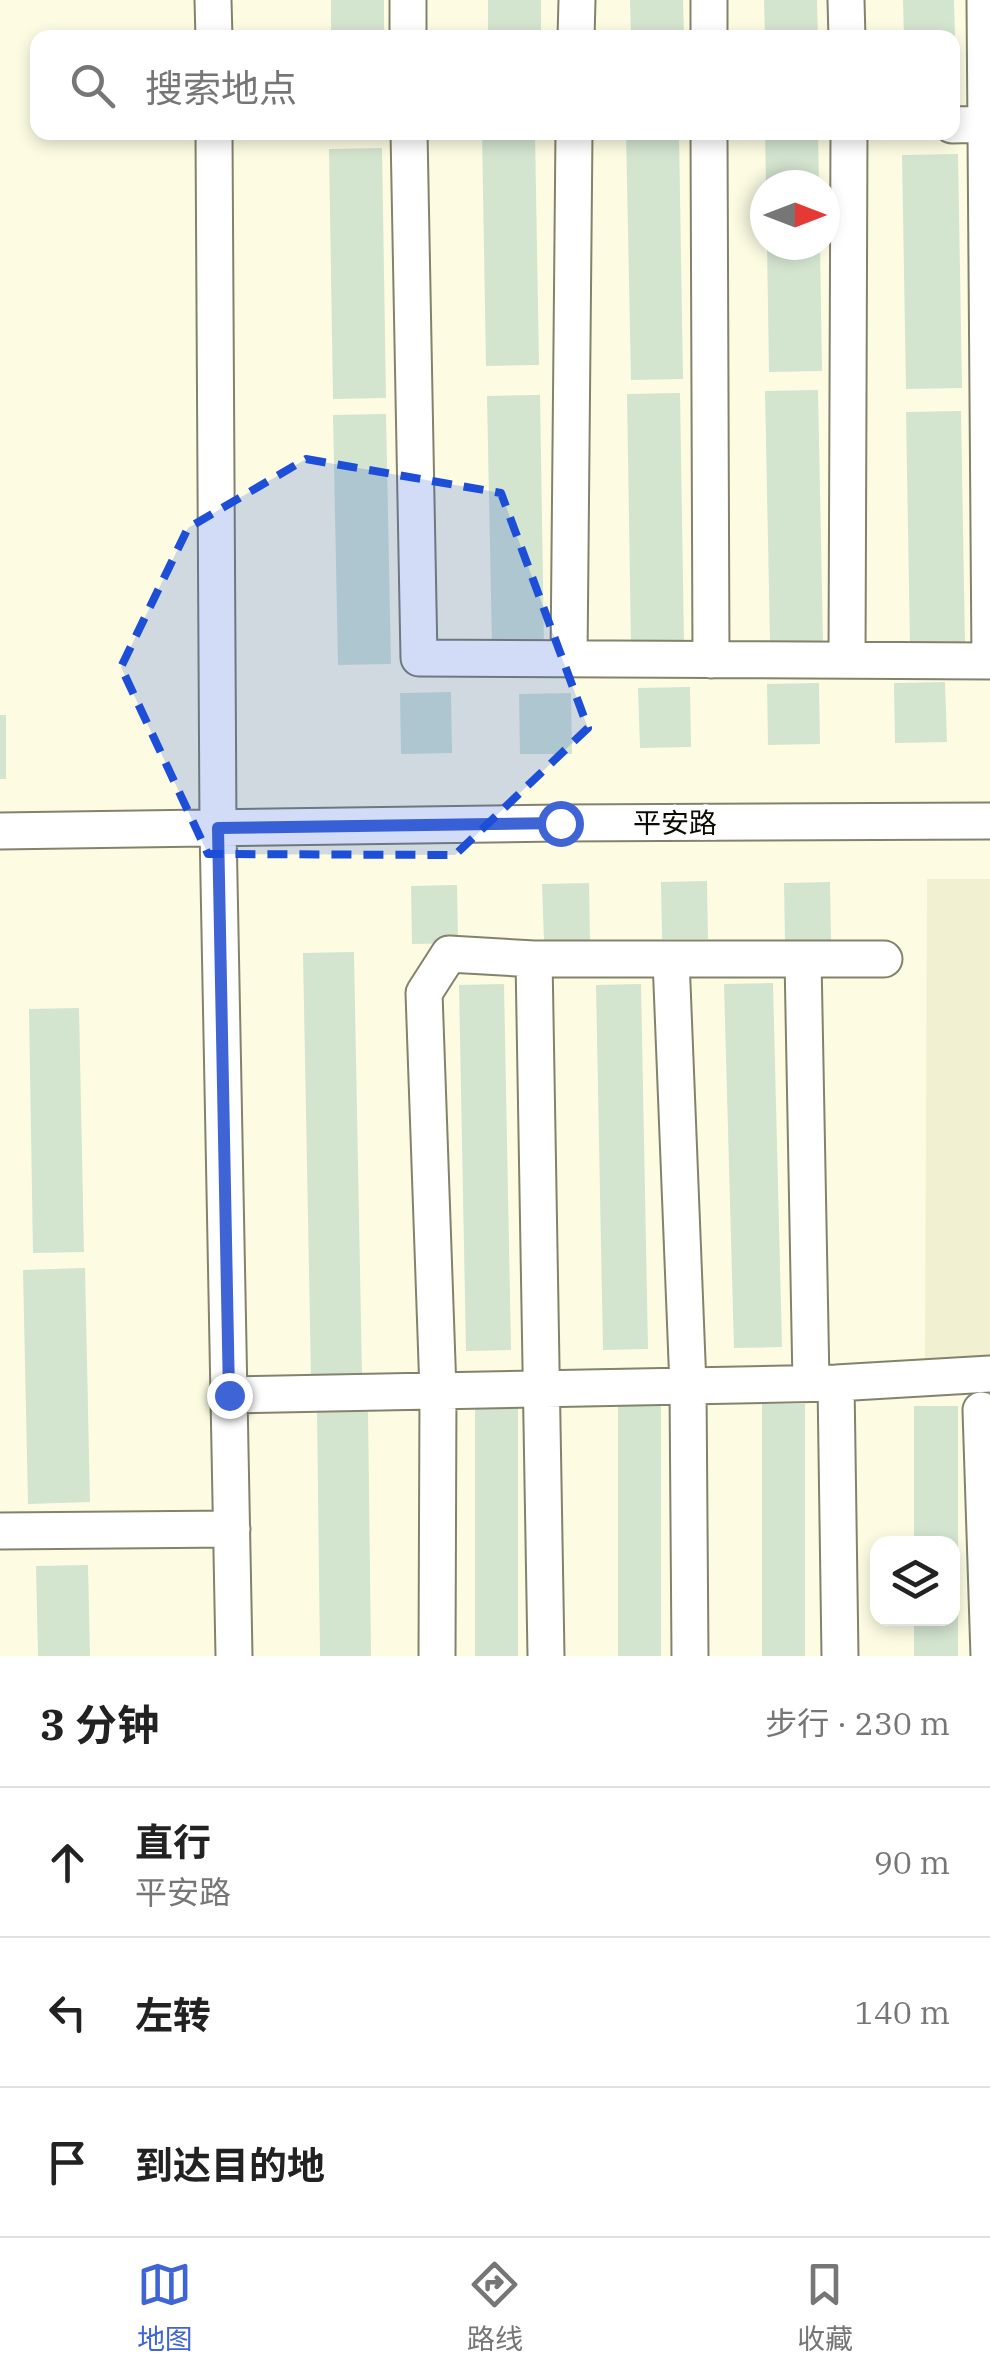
<!DOCTYPE html>
<html lang="zh">
<meta charset="utf-8">
<style>
:root{--surface:#fff;--page:#f6f6f6;--text:#222;--muted:#767676;--line:#e0e0e0;--accent:#3f64d6}
body{margin:0;font-family:"IBM Plex Serif","Noto Sans SC",serif;background:var(--page);color:var(--text)}
.controls{position:absolute;right:30px;bottom:30px;display:grid;overflow:hidden;border-radius:20px;box-shadow:0 5px 15px #0003}
.controls button{width:90px;height:90px;display:grid;place-items:center;padding:0;border:0;border-bottom:2px solid var(--line);background:var(--surface);color:var(--text);font:50px sans-serif}
.compass{position:absolute;left:750px;top:170px;width:90px;height:90px;border-radius:50%;background:var(--surface);box-shadow:0 5px 15px #0003;rotate:90deg}
.stop{position:absolute;width:30px;height:30px;margin:-22px;border:8px solid #3f64d6;border-radius:50%;background:#fff}
.stop.end{background:#3f64d6;border-color:#fff;box-shadow:0 2px 10px #0008}
.list{margin:0;padding:0;list-style:none}
h2{display:flex;justify-content:space-between;align-items:center;height:130px;margin:0;padding:0 40px;font-size:42px}
h2 small{font-size:32px;font-weight:400;color:var(--muted)}
.list li{display:grid;grid-template-columns:65px 1fr auto;gap:30px;align-items:center;box-sizing:border-box;height:150px;padding:0 40px;border-top:2px solid var(--line)}
.list b{display:block;font-size:38px;white-space:nowrap}
.list p{margin:0;font-size:32px;white-space:nowrap;color:var(--muted)}
.list em{font-size:32px;font-style:normal;color:var(--muted)}
.icon{flex:none;width:55px;height:55px;fill:none;stroke:currentColor;stroke-width:2;stroke-linecap:round;stroke-linejoin:round}
.map{position:relative;flex:none;width:990px;height:1656px;overflow:hidden}
.search{position:absolute;background:var(--surface);box-shadow:0 5px 15px #0003;left:30px;right:30px;top:30px;height:110px;display:flex;align-items:center;gap:25px;box-sizing:border-box;padding:0 35px;border-radius:20px;color:var(--muted);font-size:38px}
.sheet{height:580px;background:var(--surface)}
nav{display:flex;justify-content:space-around;align-items:center;box-sizing:border-box;height:140px;border-top:2px solid var(--line);background:var(--surface);font-size:28px;color:var(--muted)}
nav a{display:grid;justify-items:center;gap:5px}
nav .on{color:var(--accent)}
.map>svg:first-child{display:block}
</style>
<div class="map">
<svg width="990" height="1656" viewBox="0 0 990 1656">
<rect width="100%" height="100%" fill="#fdfce3"/>
<path fill="#f1f0d0" d="M 927,879 L 990,879 L 990,1361 L 925,1363 Z"/>
<path fill="#d3e4cf" d="M 331,0 L 384,0 L 384,38 L 331,38 Z
M 488,0 L 541,0 L 541,38 L 488,38 Z
M 630,0 L 683,0 L 684,38 L 631,38 Z
M 764,0 L 817,0 L 818,38 L 765,38 Z
M 903,0 L 954,0 L 955,38 L 904,38 Z
M 482,132 L 535,132 L 539,365 L 486,366 Z
M 626,132 L 679,132 L 683,379 L 631,380 Z
M 765,132 L 818,132 L 819,185 L 766,185 Z
M 382,148 L 386,398 L 333,399 L 329,149 Z
M 958,154 L 962,388 L 906,389 L 902,155 Z
M 767,245 L 820,245 L 822,371 L 769,372 Z
M 818,390 L 823,641 L 770,642 L 765,391 Z
M 680,393 L 684,644 L 631,645 L 627,394 Z
M 540,395 L 544,646 L 492,647 L 487,396 Z
M 961,411 L 965,646 L 910,646 L 906,412 Z
M 386,414 L 391,664 L 338,665 L 333,415 Z
M 945,682 L 947,742 L 895,743 L 894,683 Z
M 819,683 L 820,744 L 768,745 L 767,684 Z
M 690,687 L 691,747 L 640,748 L 638,688 Z
M 451,692 L 452,753 L 401,754 L 400,693 Z
M 571,693 L 572,754 L 520,754 L 519,694 Z
M 0,715 L 6,715 L 6,779 L 0,779 Z
M 707,881 L 708,939 L 662,939 L 661,882 Z
M 830,882 L 831,940 L 785,941 L 784,883 Z
M 589,883 L 590,940 L 544,941 L 542,884 Z
M 457,885 L 458,943 L 412,944 L 411,886 Z
M 354,952 L 362,1376 L 311,1377 L 303,953 Z
M 773,983 L 782,1347 L 734,1348 L 724,984 Z
M 504,984 L 511,1350 L 466,1351 L 459,985 Z
M 641,984 L 648,1349 L 603,1350 L 596,985 Z
M 79,1008 L 84,1252 L 33,1253 L 29,1009 Z
M 85,1268 L 90,1502 L 28,1504 L 23,1270 Z
M 618,1402 L 661,1402 L 661,1656 L 618,1656 Z
M 762,1404 L 805,1404 L 805,1656 L 762,1656 Z
M 475,1406 L 518,1406 L 518,1656 L 475,1656 Z
M 914,1406 L 958,1406 L 958,1656 L 914,1656 L 914,1618 L 952,1618 L 952,1544 L 914,1544 Z
M 368,1407 L 371,1656 L 320,1656 L 317,1408 Z
M 88,1565 L 90,1656 L 38,1656 L 36,1566 Z"/>
<g fill="none" stroke-linecap="round" stroke-linejoin="round">
<g stroke="#83826c" stroke-width="39">
<path id="minor" d="M 213,0 L 214,38
M 408,0 L 408,38
M 709,0 L 709,38
M 846,0 L 847,38
M 576,38 L 577,0
M 952,125 L 990,124
M 214,132 L 218,828 L 234,1656
M 409,132 L 419,658 L 990,661 L 985,0
M 709,132 L 711,660
M 569,659 L 574,132
M 847,660 L 849,132
M 0,831 L 560,823 L 990,821
M 534,959 L 546,1656
M 671,959 L 688,1386 L 690,1656
M 803,959 L 811,1383
M 836,1383 L 840,1656
M 229,1395 L 836,1383 L 990,1374
M 981,1410 L 989,1656
M 0,1531 L 232,1529
M 437,1656 L 438,1391 L 424,993 L 449,954 L 534,959 L 884,959"/>
</g>
<use href="#minor" stroke="#fff" stroke-width="35"/>
</g>
<g fill="none" stroke-linecap="round" stroke-linejoin="round">
<path stroke="#3f64d6" stroke-width="12" d="M 229,1395 L 218,828 L 560,823"/>
</g>
<path fill="#1d4ed8" fill-opacity="0.2" stroke="#1d4ed8" stroke-width="8" stroke-dasharray="20 12" stroke-linejoin="round" d="M 306,459 L 501,493 L 588,728 L 455,855 L 208,854 L 121,667 L 188,528 Z"/>
<g text-anchor="middle" stroke-width="10" stroke-linejoin="round" paint-order="stroke">
<g font-size="28" fill="#0c0c05" stroke="#fff">
<text x="675" y="833">平安路</text>
</g>
</g>
</svg>
<div class="controls">
<button><svg class="icon" aria-label="layers" viewBox="0 0 24 24"><path d="M12 4l9 5-9 5-9-5zM3 14l9 5 9-5"/></svg></button>
</div>
<svg class="compass" viewBox="-18 -18 36 36"><path d="M0-13l5 13h-10z" fill="#e53935"/><path d="M0 13l5-13h-10z" fill="#767676"/></svg>
<div class="stop" style="left:560px;top:823px"></div>
<div class="stop end" style="left:229px;top:1395px"></div>
<div class="search"><svg class="icon" aria-label="search" viewBox="0 0 24 24"><circle cx="10" cy="10" r="6"/><path d="M15 15l6 6"/></svg>搜索地点</div>
</div>
<section class="sheet">
<h2>3 分钟<small>步行 · 230 m</small></h2>
<ul class="list">
<li><svg class="icon" aria-label="ahead" viewBox="0 0 24 24"><path d="M12 20V5M6 11l6-6 6 6"/></svg><div><b>直行</b><p>平安路</p></div><em>90 m</em></li>
<li><svg class="icon" aria-label="left" viewBox="0 0 24 24"><path d="M17 20v-9H6M10 6l-5 5 5 5"/></svg><div><b>左转</b></div><em>140 m</em></li>
<li><svg class="icon" aria-label="arrive" viewBox="0 0 24 24"><path d="M6 21V4h12l-3 4 3 4H6"/></svg><div><b>到达目的地</b></div></li>
</ul>
</section>
<nav>
<a class="on"><svg class="icon" aria-label="map" viewBox="0 0 24 24"><path d="M3 6l6-2 6 2 6-2v14l-6 2-6-2-6 2zM9 4v14M15 6v14"/></svg>地图</a>
<a><svg class="icon" aria-label="directions" viewBox="0 0 24 24"><path d="M12 3l9 9-9 9-9-9zM9 14v-3h6M13 9l2 2-2 2"/></svg>路线</a>
<a><svg class="icon" aria-label="saved" viewBox="0 0 24 24"><path d="M7 4h10v16l-5-4-5 4z"/></svg>收藏</a>
</nav>
